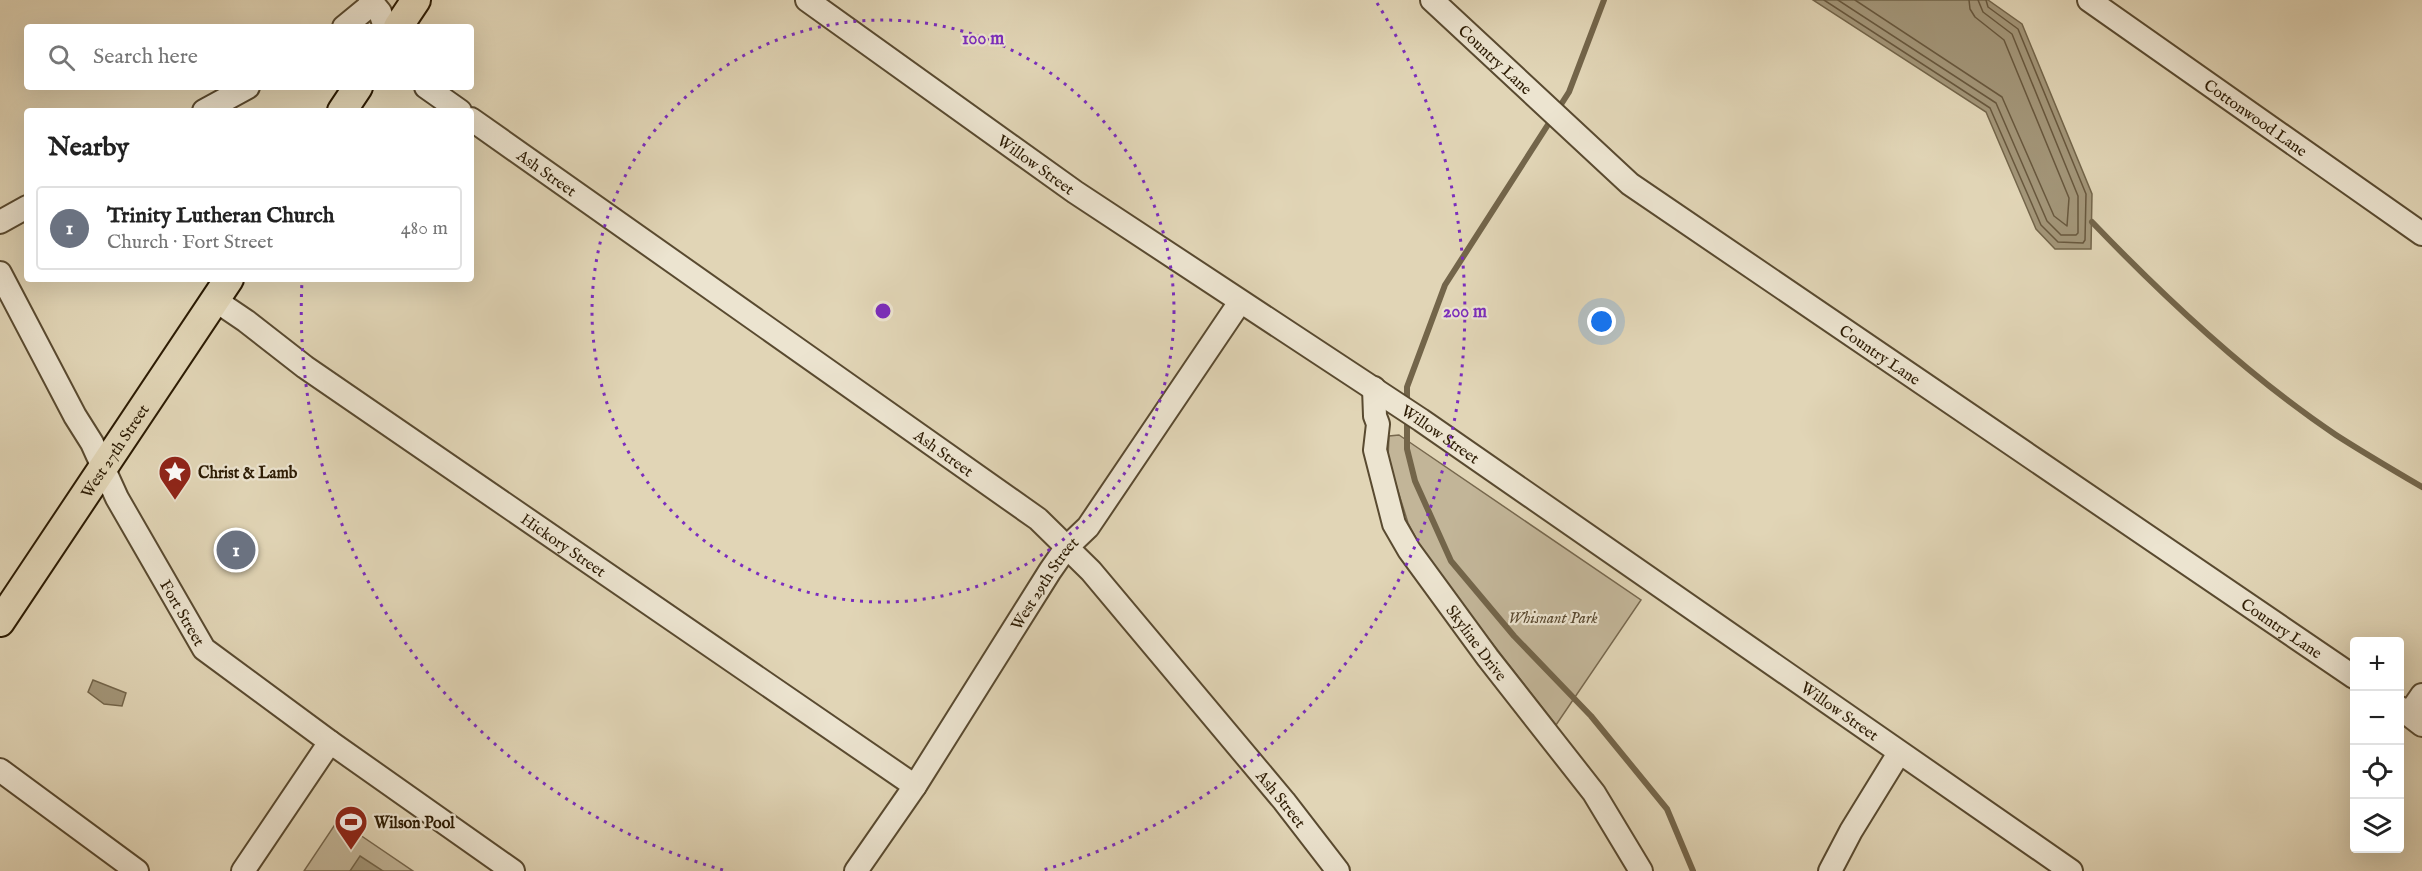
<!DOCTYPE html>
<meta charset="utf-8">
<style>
:root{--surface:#fff;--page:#f6f6f6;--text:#222;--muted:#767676;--line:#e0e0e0;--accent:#0b8043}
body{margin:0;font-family:"IM FELL English",serif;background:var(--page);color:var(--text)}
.controls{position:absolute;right:18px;bottom:18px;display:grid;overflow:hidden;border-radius:6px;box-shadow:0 6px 24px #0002}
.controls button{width:54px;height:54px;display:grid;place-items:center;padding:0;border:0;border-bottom:2px solid var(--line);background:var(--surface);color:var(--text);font:30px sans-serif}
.you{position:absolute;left:1602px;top:322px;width:21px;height:21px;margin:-15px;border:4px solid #fff;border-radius:50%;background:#1a73e8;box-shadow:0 0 0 9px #1a73e833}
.badge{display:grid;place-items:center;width:39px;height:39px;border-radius:50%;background:var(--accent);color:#fff;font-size:20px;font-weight:700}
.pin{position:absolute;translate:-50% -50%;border:3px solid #fff;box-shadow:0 2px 6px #0006}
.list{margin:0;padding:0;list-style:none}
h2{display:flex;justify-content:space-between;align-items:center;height:78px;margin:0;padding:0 24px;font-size:26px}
h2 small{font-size:20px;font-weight:400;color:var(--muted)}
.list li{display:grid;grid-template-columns:39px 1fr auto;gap:18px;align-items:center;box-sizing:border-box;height:84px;margin:0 12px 12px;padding:0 12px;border:2px solid var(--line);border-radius:6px}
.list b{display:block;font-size:22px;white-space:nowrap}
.list p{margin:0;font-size:20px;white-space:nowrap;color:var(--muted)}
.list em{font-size:20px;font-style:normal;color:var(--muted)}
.icon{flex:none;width:33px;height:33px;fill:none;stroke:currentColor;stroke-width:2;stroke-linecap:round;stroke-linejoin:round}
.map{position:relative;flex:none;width:2422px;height:871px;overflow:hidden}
.search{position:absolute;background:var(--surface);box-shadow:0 6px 24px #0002;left:24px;top:24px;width:450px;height:66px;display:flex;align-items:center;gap:15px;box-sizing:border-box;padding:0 21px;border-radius:6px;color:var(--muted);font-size:22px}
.panel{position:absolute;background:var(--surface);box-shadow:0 6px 24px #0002;left:24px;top:108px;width:450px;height:174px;border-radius:6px}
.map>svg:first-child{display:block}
</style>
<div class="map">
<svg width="2422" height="871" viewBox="0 0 2422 871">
<rect width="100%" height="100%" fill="#e1d5b6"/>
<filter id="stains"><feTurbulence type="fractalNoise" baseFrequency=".00333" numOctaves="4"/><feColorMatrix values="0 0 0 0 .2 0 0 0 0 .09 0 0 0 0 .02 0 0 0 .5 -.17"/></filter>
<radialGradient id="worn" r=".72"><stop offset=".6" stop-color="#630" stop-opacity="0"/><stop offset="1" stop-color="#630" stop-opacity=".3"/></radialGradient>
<path fill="#c2b598" stroke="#77684e" stroke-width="1.5" d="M 1399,435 L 1641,600 L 1556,725 L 1428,561 L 1408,523 L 1388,459 L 1389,436 Z
M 338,820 L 413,871 L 304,871 Z"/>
<path fill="#a39679" stroke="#73654a" stroke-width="1.5" d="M 1813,0 L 1988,0 L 2022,24 L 2092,194 L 2091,249 L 2055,249 L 2036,229 L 1986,112 Z
M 93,680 L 126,693 L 122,706 L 104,704 L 88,692 Z
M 360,856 L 383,871 L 350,871 Z"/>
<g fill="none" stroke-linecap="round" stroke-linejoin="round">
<path stroke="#68583e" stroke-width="1.5" d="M 1824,0 L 1990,108 L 2041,225 L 2058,242 L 2083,243 L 2085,240 L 2086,194 L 2018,29 L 1988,7 L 1986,0
M 1838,0 L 1996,103 L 2047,221 L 2061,235 L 2076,235 L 2078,233 L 2078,196 L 2012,34 L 1983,12 L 1978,0
M 1855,0 L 2002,97 L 2054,216 L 2067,226 L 2069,198 L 2004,40 L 1975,17 L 1970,9 L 1969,0"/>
<path stroke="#73654a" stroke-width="6" d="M 2092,222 C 2163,296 2251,378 2336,435 C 2364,453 2393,470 2422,487
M 1407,404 L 1407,387 L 1445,285 L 1569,92 L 1604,0
M 1407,418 L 1407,449 L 1415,481 L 1451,561 L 1514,636 L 1591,716 L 1667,809 L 1693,871"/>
<g stroke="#594a30" stroke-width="26">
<g id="minor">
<path d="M 370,0 L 380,12 L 385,27"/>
<path id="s1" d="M 807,0 L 1075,192 L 1421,420 L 2071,871"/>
<path id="s2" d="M 1432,0 L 1630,184 L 2354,677"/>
<path id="s3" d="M 2089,0 L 2422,234"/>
<path d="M 344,27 L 372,4"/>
<path d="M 426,87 L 460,111"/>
<path d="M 204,111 L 248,87"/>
<path id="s4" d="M 471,119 L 1038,519 L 1091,571 L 1284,801 L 1338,871"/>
<path d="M 0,222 L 27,207"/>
<path id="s5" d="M 0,273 L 75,416 L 92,443 L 117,498 L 204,649 L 330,742 L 513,871"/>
<path id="s6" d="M 215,300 L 246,321 L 305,367 L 915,786"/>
<path id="s7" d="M 1374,388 L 1375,416 L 1378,424 L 1375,450 L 1394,524 L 1409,550 L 1488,658 L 1594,793 L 1641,871"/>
<path d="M 2400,708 L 2422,725"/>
<path d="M 2409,714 L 2422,695"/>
<path d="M 0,770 L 137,871"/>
<path d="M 243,871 L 330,742"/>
<path id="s8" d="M 856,871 L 915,786 L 1050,571 L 1066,548 L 1088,527 L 1240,302"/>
<path d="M 1830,871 L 1851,831 L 1899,753"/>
</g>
</g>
<g stroke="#2c1b03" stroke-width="32">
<g id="major">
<path d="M 398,27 L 416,0"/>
<path d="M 342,111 L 358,87"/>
<path id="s9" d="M 0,622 L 229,279"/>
</g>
</g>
<use href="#minor" stroke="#ece4d0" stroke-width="22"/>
<use href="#major" stroke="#e1d5b6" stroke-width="28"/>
</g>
<g fill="none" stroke="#7b2cbf" stroke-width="3" stroke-dasharray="3 6">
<circle cx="883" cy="311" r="291"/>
<path d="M723 870A582 582 0 0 1 302 281M1377 3A582 582 0 0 1 1043 870"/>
</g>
<defs>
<g id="sight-pin" transform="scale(1.725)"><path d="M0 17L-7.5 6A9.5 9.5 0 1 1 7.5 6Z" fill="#8f2418" stroke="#ece4d0"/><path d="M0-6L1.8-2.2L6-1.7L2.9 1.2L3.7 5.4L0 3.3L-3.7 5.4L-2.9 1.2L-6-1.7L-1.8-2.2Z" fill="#fff"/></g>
<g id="stadium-pin" transform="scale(1.725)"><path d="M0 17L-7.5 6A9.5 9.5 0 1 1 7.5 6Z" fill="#8f2418" stroke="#ece4d0"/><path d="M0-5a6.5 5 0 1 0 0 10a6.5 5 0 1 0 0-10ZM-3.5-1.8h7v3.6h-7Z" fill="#fff"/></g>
</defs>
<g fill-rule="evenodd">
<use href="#sight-pin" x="175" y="472"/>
<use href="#stadium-pin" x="351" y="822"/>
</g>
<g text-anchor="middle" stroke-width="4.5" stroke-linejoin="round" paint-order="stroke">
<g font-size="16" fill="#2c1b03" stroke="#ece4d0">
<text dy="6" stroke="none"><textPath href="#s2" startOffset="87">Country Lane</textPath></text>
<text dy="6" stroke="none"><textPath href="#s3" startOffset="204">Cottonwood Lane</textPath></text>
<text dy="6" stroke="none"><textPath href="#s1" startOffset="282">Willow Street</textPath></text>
<text dy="6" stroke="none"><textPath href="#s4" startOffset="93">Ash Street</textPath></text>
<text dy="6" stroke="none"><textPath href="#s2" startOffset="573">Country Lane</textPath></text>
<text dy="6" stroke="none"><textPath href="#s1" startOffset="768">Willow Street</textPath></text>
<text dy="6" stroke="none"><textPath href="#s9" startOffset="206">West 27th Street</textPath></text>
<text dy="6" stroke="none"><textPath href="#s4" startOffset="579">Ash Street</textPath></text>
<text dy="6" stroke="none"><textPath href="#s6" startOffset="426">Hickory Street</textPath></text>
<text dy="6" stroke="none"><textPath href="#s8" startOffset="344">West 29th Street</textPath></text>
<text dy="6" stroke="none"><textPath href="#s5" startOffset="386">Fort Street</textPath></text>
<text dy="6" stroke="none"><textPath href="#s2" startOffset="1059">Country Lane</textPath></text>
<text dy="6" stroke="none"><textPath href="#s7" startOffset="284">Skyline Drive</textPath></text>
<text dy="6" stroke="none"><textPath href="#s1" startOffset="1254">Willow Street</textPath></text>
<text dy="6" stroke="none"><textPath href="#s4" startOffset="1065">Ash Street</textPath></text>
</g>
<g font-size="16" font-weight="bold" fill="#2c1b03" stroke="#ece4d0" text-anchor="start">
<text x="198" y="478">Christ &amp; Lamb</text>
<text x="374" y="828">Wilson Pool</text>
</g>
<g font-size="16" font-style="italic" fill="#594930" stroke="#ece4d0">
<text x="1553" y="623">Whisnant Park</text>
</g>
</g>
<circle cx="883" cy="311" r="9" fill="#7b2cbf" stroke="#ece4d0" stroke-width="3"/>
<g font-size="18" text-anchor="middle" font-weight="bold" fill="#7b2cbf" stroke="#ece4d0" stroke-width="4.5" stroke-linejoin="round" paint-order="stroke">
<text x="983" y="44">100 m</text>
<text x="1465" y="317">200 m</text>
</g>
<rect width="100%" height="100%" filter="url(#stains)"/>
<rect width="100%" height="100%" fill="url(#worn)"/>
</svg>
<div class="controls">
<button>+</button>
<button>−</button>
<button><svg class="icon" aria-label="locate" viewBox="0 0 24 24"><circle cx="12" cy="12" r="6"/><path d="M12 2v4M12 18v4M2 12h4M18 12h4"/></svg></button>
<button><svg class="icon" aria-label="layers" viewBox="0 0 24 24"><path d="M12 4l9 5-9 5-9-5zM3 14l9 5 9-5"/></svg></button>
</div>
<div class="you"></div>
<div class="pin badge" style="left:236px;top:550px;background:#6b7280">1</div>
<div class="search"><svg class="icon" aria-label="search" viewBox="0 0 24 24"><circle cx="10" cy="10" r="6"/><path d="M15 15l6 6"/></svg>Search here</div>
<section class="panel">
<h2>Nearby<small></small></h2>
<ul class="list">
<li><span class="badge" style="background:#6b7280">1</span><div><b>Trinity Lutheran Church</b><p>Church · Fort Street</p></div><em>480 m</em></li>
</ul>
</section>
</div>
